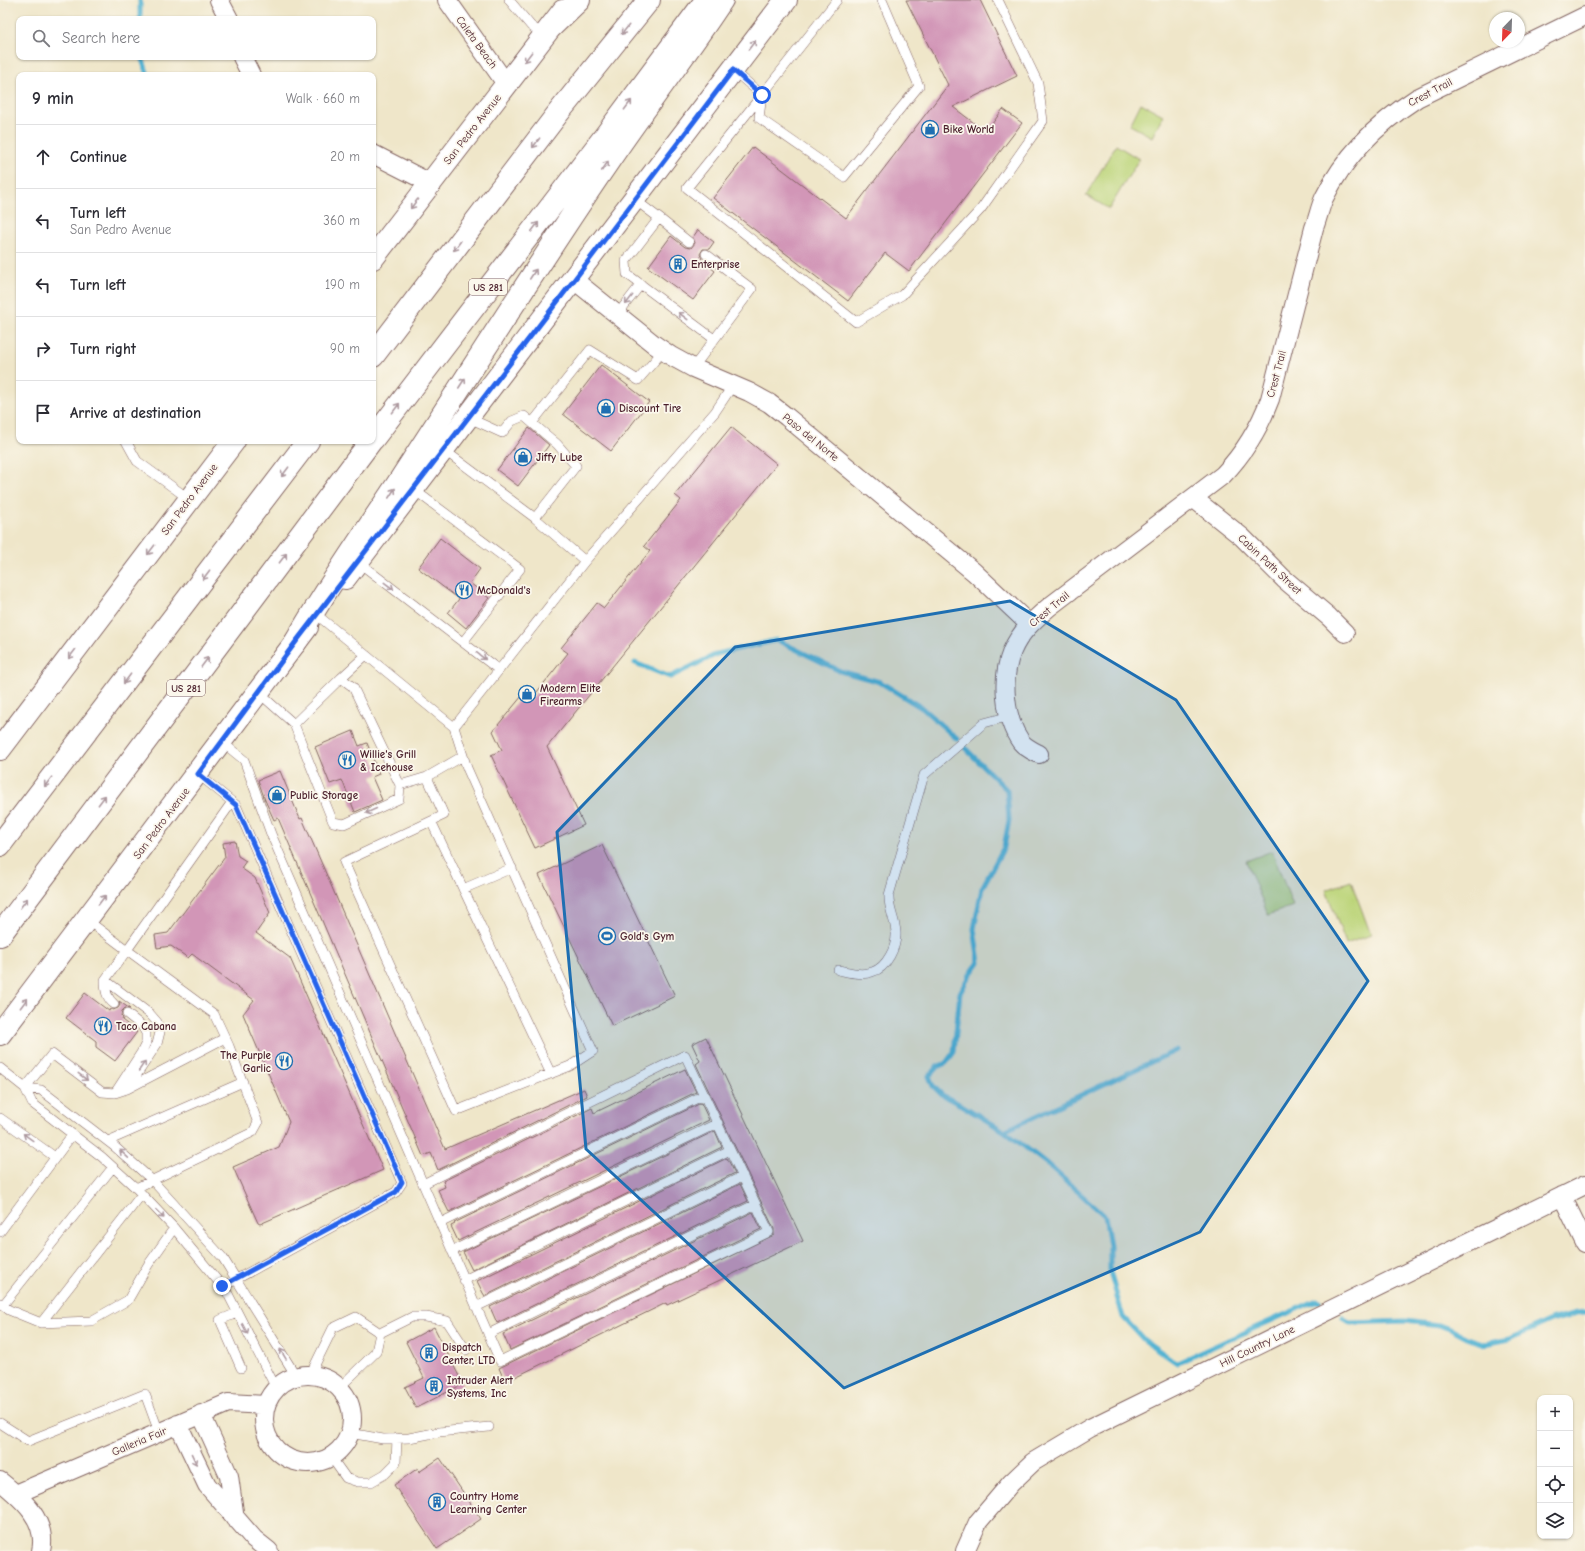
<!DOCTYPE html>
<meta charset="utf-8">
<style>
:root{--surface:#fff;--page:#f2f2f3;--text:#2b2b33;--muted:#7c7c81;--line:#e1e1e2}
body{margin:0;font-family:"Comic Neue",sans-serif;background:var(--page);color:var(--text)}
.controls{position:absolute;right:12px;bottom:12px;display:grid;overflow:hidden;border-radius:8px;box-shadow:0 1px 3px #0004}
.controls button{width:36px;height:36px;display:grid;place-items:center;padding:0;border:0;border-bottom:1px solid var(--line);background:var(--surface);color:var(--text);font:20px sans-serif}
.compass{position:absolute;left:1489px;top:12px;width:36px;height:36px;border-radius:50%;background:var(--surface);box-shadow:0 1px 3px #0004;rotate:203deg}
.stop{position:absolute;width:12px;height:12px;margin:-9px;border:3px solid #2563eb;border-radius:50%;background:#fff}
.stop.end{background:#2563eb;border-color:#fff;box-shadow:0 1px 4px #0008}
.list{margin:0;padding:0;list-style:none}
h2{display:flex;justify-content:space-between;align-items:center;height:52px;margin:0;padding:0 16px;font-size:17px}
h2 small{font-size:13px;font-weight:400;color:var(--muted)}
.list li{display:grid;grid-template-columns:26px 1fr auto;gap:12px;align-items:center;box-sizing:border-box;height:64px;padding:0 16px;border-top:1px solid var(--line)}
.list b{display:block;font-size:15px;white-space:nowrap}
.list p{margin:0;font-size:13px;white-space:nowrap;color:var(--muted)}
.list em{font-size:13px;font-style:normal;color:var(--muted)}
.icon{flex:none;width:22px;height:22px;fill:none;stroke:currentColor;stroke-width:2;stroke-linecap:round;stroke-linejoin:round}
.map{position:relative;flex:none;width:1585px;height:1551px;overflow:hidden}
.search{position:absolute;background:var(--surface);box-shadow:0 1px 3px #0004;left:16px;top:16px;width:360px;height:44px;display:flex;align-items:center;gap:10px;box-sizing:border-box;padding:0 14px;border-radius:8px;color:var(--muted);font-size:15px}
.panel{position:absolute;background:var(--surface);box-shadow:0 1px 3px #0004;left:16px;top:72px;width:360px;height:372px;border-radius:8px}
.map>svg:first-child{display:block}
</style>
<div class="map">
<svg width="1585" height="1551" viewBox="0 0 1585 1551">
<rect width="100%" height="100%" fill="#fbf7ec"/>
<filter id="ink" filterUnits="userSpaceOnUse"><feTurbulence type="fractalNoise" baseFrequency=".025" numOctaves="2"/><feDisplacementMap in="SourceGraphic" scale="8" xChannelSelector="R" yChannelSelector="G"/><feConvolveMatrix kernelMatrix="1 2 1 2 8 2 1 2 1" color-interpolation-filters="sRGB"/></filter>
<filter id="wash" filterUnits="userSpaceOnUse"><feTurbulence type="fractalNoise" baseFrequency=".012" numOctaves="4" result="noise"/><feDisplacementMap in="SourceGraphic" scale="16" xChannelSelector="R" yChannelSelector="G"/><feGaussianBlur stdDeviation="0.9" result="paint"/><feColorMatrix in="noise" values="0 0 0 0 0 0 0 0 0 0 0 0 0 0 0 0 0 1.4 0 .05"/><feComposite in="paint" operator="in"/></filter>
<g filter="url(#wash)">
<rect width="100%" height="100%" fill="#efe6c9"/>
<path fill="#bbd478" stroke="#827a52" d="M 1141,103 L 1163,115 L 1152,137 L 1130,125 Z
M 1116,145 L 1139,159 L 1109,209 L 1086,195 Z
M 1272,851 L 1293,906 L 1268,915 L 1246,861 Z
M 1351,881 L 1371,935 L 1346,944 L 1326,890 Z"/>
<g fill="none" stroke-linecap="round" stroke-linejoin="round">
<path stroke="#55b4d3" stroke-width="5" d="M 140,19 L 140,0
M 142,57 L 148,75
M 635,663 L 670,677 L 717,654 L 777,640 L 840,671 L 880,682 L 922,708 L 957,739
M 963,746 L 1007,790 L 1009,820 L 1004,847 L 982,888 L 974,929 L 979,962 L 969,976 L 960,993 L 954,1052 L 946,1063 L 937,1067 L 929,1076 L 933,1086 L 942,1095 L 963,1106 L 1004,1131 L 1046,1163 L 1105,1216 L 1110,1245 L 1110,1272 L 1123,1317 L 1144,1340 L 1177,1363 L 1317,1300 L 1319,1301
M 1004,1131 L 1177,1050
M 1343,1318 L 1351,1323 L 1405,1321 L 1439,1325 L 1452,1330 L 1469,1339 L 1485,1344 L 1510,1339 L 1551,1320 L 1576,1313 L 1585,1312"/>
</g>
<g id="blocks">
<path fill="#d296b7" d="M 906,0 L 980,0 L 1017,76 L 953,107 L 986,132 L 1003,109 L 1022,123 L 909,271 L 885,253 L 848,301 L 713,198 L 753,147 L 846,218 L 948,85 Z
M 698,230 L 714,242 L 709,249 L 703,249 L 700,254 L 702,259 L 701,260 L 715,271 L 693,300 L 648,267 L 671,236 L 685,247 L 691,248 L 695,243 L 693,237 Z
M 601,365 L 649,402 L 611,451 L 563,414 Z
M 731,427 L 777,464 L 547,747 L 584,825 L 535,848 L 491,755 L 502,750 L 493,731 L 522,696 L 529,702 L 568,653 L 561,648 L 597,603 L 604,608 L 650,551 L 644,546 L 681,500 L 675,495 Z
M 529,428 L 549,445 L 518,486 L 497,470 Z
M 440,538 L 480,569 L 470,583 L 489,598 L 466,628 L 448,613 L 459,599 L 418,568 Z
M 353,731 L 359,746 L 367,743 L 379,774 L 372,777 L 382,800 L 355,812 L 342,780 L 330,784 L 315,747 Z
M 280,771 L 300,819 L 302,818 L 445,1149 L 584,1089 L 587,1096 L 438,1170 L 431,1153 L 423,1156 L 278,818 L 274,820 L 265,800 L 258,780 Z
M 235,841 L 238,856 L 246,861 L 241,868 L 255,878 L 270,913 L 256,933 L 290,958 L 383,1170 L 260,1224 L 258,1223 L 233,1167 L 279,1147 L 289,1122 L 243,1014 L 254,1000 L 192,954 L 188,958 L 171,946 L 157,948 L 155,935 L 168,933 L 225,857 L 223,843 Z
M 602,845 L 675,996 L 612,1026 L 539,875 Z
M 85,993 L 109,1011 L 110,1009 L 113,1010 L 118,1008 L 120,1005 L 119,1001 L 130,1009 L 125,1008 L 122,1011 L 121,1016 L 123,1018 L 122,1020 L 137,1032 L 115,1061 L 96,1047 L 96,1041 L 66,1018 Z
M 706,1037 L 803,1241 L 667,1305 L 666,1303 L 505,1382 L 499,1368 L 774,1235 L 774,1229 L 696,1064 L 700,1061 L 692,1044 Z
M 685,1069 L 696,1092 L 449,1212 L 438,1190 L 445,1187 L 443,1181 L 592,1108 L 594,1113 Z
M 701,1103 L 709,1120 L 458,1241 L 451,1226 L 455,1224 L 454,1223 Z
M 715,1131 L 722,1147 L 472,1270 L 463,1252 Z
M 727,1158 L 735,1173 L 485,1296 L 483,1293 L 477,1281 Z
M 740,1184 L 748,1201 L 497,1323 L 490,1307 Z
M 753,1212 L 761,1229 L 510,1350 L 503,1334 Z
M 434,1327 L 463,1384 L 416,1408 L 405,1387 L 424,1378 L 406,1342 Z
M 440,1458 L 481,1519 L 437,1549 L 394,1485 L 418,1468 L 419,1472 Z"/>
</g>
</g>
<g filter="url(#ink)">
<use href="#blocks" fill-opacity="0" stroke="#846562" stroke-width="1"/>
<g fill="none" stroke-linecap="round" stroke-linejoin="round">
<g stroke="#846562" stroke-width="10">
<path id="service" d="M 509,0 L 531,26 L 545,36
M 837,0 L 762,95 L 759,118 L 844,177 L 919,86 L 882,0
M 733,70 L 762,95 L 687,188 L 856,322 L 902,295 L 981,209 L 1043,121 L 1038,83 L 998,0
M 634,199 L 659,218 L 626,261 L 627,274 L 714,339
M 659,218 L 689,242
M 617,315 L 641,284
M 693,368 L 752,289 L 706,254
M 469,418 L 502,433 L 512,421 L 524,416 L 557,444 L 576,466 L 535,518
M 532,423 L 590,350 L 638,380 L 663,351
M 126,441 L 137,461 L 189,499
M 444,450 L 535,518 L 585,561
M 413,489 L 520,569 L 463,642
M 358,562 L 499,670
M 314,611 L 317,615 L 454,727 L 585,561 L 715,412 L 733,385
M 341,678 L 366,655
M 259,693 L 294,724 L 341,678 L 353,687 L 400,785 L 427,777 L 444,815 L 344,862 L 456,1111 L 570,1066 L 593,1051 L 467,768 L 454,727
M 294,724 L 333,822 L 344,824 L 399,799 L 400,785
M 222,742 L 244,760 L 271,834 L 500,1361 L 769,1232 L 685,1055 L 423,1184
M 198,774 L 236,805 L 402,1183 L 396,1192 L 222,1287
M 427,777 L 463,756
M 431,821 L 551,1074
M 463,889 L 512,868
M 87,920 L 127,950 L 105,980 L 150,1014 L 157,1022 L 160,1032 L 157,1044 L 128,1088
M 838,970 C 849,972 861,976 872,972 C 887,968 897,946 896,932 C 895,919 888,908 889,895 L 924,775 L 984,723 L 1010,716
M 105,980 C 105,989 106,998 114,1004
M 0,1068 L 25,1088 L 32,1103 L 102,1157 L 136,1188 L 174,1228 L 227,1292 L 276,1388
M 25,1088 L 41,1090 L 115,1147 L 152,1180 L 223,1258 L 296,1376
M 25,1088 L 52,1054 L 102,1092 L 115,1093 L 127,1089 L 225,1038
M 115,1093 L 141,1053 L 146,1043 L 146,1033 L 142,1026 L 127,1014
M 0,1118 L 55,1157
M 108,1141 L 243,1082
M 136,1188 L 253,1132 L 258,1123 L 229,1046 L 214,1014 L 127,950 L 232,802
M 440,1223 L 704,1095
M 0,1232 L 72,1135
M 452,1251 L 718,1123
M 464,1280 L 730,1150
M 0,1303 L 9,1310 L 41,1323 L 91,1321 L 128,1300 L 148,1265 L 174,1228
M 3,1305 L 113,1167
M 476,1307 L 743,1176
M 237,1313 L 220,1320 L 241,1368
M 41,1323 L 142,1194
M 488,1334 L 756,1204
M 310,1375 L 333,1328 L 356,1317 L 380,1333
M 339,1388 L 376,1352 L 380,1333 L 412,1317 L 426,1317 L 447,1321 L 466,1350
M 0,1423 L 28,1441 L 145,1394 L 159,1432
M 350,1433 L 383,1439 L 409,1438 L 439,1432 L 489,1427
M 331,1457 L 346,1478 L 358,1482 L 371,1482 L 385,1474 L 396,1463 L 397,1438"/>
</g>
<g stroke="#846562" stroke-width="20">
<path id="minor" d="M 219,0 L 229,19
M 447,0 L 507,85
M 242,57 L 251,75
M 373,154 L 430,183
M 574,280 L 655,345 L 671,356 L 693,368 L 749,392 L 769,403 L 787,417 L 974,572 L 1029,624
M 1193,498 L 1242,537 L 1284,579 L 1329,617 L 1345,633
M 1039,754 C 1033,751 1026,748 1021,742 C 1004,718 1001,678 1012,651 C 1020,632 1034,620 1049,607 L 1223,475 C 1245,452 1259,429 1270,399 L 1314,228 C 1318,218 1320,207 1324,198 C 1345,155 1377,124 1417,98 L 1585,16
M 1562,1196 L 1585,1243
M264 1419a44 44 0 1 1 88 0a44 44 0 1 1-88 0Z
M 201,1414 L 229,1476 L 235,1519
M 178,1424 L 207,1485 L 254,1539 L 269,1551
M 0,1481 C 21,1498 48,1520 41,1551
M 16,1494 L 228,1403 L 265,1405
M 965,1551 L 978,1522 L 1011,1483 L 1033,1462 L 1090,1428 L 1585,1185"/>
</g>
<g stroke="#846562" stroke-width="24">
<path id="secondary" d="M 373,258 L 563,11
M 345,578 L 786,0
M 0,749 L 234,441
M 0,1034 L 307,627"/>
</g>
<g stroke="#846562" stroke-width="24">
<path id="motorway" d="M 552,26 L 579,0
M 373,356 L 559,112 L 649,0
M 373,439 L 605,136 L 704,3
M 295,643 C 326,588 363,536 398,483 C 468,376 536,267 608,162 C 645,107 686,55 722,0
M 0,845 L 308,441
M 0,935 L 371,441"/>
</g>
<use href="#service" stroke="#fff" stroke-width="9"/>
<use href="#minor" stroke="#fff" stroke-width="18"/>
<use href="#secondary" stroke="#fff" stroke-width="22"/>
<use href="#motorway" stroke="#fff" stroke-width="22"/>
</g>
<defs><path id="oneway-shaft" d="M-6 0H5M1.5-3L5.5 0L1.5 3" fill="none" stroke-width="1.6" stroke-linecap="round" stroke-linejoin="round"/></defs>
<g stroke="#ae9aa0">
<use href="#oneway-shaft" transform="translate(625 30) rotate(129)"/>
<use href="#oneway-shaft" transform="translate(752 45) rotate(-53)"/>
<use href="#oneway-shaft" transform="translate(528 57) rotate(127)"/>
<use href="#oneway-shaft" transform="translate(628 105) rotate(-53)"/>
<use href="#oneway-shaft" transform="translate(536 143) rotate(127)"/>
<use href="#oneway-shaft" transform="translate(605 166) rotate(-56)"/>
<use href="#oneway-shaft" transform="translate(414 204) rotate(127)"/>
<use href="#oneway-shaft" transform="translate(535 227) rotate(-53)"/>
<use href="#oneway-shaft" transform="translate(457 246) rotate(127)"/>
<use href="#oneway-shaft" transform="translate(533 274) rotate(-57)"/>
<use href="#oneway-shaft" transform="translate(629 300) rotate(128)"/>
<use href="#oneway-shaft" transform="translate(683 316) rotate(-143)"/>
<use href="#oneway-shaft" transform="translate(462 383) rotate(-57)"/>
<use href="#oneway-shaft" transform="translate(396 408) rotate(-53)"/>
<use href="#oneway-shaft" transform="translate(285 472) rotate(127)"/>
<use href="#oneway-shaft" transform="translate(392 493) rotate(-57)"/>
<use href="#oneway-shaft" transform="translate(151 550) rotate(127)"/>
<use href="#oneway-shaft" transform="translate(283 558) rotate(-53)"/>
<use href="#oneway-shaft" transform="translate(206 575) rotate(127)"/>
<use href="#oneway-shaft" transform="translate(389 586) rotate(37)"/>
<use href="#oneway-shaft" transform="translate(72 654) rotate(127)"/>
<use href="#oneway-shaft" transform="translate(481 656) rotate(38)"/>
<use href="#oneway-shaft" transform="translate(205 662) rotate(-53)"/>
<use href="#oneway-shaft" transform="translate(127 679) rotate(127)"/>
<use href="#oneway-shaft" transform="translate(48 782) rotate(127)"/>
<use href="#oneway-shaft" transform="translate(102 800) rotate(-53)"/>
<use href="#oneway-shaft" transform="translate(371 811) rotate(156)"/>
<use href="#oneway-shaft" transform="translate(102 900) rotate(-53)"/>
<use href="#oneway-shaft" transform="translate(24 903) rotate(-53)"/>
<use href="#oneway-shaft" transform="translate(24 1003) rotate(-53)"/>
<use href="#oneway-shaft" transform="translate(142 1066) rotate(-56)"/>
<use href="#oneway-shaft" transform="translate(83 1077) rotate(37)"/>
<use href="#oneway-shaft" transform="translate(28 1137) rotate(-144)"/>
<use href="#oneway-shaft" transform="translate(124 1154) rotate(-137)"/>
<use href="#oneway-shaft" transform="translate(160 1214) rotate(46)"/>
<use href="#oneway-shaft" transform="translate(245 1329) rotate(62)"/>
<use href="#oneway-shaft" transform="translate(283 1354) rotate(-121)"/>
<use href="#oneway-shaft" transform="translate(194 1459) rotate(65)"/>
</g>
</g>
<g fill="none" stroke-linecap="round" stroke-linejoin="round" filter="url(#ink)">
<path stroke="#2563eb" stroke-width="5" d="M 222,1286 L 396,1192 L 402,1182 L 236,805 L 198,774 L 295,643 L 574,280 L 733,70 L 762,95"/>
</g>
<path fill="#1f6fb2" fill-opacity="0.2" stroke="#1f6fb2" stroke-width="3" stroke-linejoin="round" d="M 1010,601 L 1176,700 L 1368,981 L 1200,1232 L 844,1388 L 586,1149 L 557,832 L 735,647 Z"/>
<defs>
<g id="shop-ring" transform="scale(0.9)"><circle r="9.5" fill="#fbf7ec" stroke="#1f6fb2" stroke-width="1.5"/><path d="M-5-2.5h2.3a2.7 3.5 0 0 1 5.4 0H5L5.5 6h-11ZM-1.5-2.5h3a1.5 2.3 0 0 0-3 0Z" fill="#1f6fb2"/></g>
<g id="building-ring" transform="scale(0.9)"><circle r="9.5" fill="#fbf7ec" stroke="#1f6fb2" stroke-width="1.5"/><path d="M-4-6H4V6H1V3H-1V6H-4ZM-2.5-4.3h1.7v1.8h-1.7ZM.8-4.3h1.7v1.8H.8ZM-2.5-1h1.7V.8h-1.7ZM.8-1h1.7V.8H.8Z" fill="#1f6fb2"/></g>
<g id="restaurant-ring" transform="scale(0.9)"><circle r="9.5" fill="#fbf7ec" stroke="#1f6fb2" stroke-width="1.5"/><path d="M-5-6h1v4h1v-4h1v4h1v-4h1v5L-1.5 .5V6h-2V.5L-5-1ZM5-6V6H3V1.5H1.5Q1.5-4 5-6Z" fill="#1f6fb2"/></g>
<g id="stadium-ring" transform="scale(0.9)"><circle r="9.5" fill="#fbf7ec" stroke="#1f6fb2" stroke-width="1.5"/><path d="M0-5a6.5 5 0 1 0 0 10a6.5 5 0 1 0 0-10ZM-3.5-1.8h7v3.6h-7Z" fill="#1f6fb2"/></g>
</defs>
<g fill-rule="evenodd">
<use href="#shop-ring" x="930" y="129"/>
<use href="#building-ring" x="678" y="264"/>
<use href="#shop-ring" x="606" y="408"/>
<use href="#shop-ring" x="523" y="457"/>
<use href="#restaurant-ring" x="464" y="590"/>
<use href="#shop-ring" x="527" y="694"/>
<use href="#restaurant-ring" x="347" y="760"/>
<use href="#shop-ring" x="277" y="795"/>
<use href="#stadium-ring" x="607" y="936"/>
<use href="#restaurant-ring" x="103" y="1026"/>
<use href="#restaurant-ring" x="284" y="1061"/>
<use href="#building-ring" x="429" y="1353"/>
<use href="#building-ring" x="434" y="1386"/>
<use href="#building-ring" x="437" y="1502"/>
</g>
<g text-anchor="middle" stroke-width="3.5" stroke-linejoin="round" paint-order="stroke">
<g fill="#fbf7ec" stroke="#7f6065" stroke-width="1">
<rect x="469" y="279" width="38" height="16" rx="3"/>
<rect x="167" y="680" width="38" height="16" rx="3"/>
</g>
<g font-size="10" font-weight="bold" fill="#4a1f2b">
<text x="488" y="291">US 281</text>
<text x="186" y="692">US 281</text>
</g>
<g font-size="11" fill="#4a1f2b" stroke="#fbf7ec">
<text transform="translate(477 42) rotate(54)" y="4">Caleta Beach</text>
<text transform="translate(1430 92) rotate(-28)" y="4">Crest Trail</text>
<text transform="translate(472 129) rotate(-52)" y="4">San Pedro Avenue</text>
<text transform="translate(1276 374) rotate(-75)" y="4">Crest Trail</text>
<text transform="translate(811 437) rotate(39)" y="4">Paso del Norte</text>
<text transform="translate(189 499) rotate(-53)" y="4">San Pedro Avenue</text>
<text transform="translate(1270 564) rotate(43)" y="4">Cabin Path Street</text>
<text transform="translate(1049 609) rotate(-40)" y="4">Crest Trail</text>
<text transform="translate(161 823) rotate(-53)" y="4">San Pedro Avenue</text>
<text transform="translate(1257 1346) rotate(-26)" y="4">Hill Country Lane</text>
<text transform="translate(139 1441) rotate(-23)" y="4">Galleria Fair</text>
</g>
<g font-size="11" font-weight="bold" fill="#4a1f2b" stroke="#fbf7ec" text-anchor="start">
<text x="943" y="133">Bike World</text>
<text x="691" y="268">Enterprise</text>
<text x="619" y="412">Discount Tire</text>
<text x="536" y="461">Jiffy Lube</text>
<text x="477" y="594">McDonald's</text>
<text x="540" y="692">Modern Elite<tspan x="540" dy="13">Firearms</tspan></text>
<text x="360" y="758">Willie's Grill<tspan x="360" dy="13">&amp; Icehouse</tspan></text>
<text x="290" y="799">Public Storage</text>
<text x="620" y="940">Gold's Gym</text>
<text x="116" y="1030">Taco Cabana</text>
<text x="271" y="1059" text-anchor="end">The Purple<tspan x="271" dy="13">Garlic</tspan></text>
<text x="442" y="1351">Dispatch<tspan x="442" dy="13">Center, LTD</tspan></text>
<text x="447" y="1384">Intruder Alert<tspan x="447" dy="13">Systems, Inc</tspan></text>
<text x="450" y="1500">Country Home<tspan x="450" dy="13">Learning Center</tspan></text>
</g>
</g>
</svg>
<div class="controls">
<button>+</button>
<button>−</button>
<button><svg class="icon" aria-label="locate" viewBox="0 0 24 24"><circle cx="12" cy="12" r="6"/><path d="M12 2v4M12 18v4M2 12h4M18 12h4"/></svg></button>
<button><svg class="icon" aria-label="layers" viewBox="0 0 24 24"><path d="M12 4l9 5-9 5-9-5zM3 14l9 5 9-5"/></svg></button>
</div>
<svg class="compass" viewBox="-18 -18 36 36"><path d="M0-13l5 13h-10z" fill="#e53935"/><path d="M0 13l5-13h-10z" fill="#7c7c81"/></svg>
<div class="stop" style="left:762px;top:95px"></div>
<div class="stop end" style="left:222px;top:1286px"></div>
<div class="search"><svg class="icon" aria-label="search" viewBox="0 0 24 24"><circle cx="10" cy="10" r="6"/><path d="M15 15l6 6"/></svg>Search here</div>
<section class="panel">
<h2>9 min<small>Walk · 660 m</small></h2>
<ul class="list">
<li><svg class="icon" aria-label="ahead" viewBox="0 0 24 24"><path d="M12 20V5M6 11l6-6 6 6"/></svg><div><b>Continue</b></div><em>20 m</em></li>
<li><svg class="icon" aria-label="left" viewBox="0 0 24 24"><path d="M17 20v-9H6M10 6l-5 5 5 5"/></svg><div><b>Turn left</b><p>San Pedro Avenue</p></div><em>360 m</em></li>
<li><svg class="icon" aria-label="left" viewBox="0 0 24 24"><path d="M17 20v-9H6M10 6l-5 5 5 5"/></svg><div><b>Turn left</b></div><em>190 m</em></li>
<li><svg class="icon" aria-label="right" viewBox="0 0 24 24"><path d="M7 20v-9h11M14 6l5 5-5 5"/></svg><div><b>Turn right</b></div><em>90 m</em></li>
<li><svg class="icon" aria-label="arrive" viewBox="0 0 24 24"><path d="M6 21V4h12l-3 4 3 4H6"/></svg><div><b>Arrive at destination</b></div></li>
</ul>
</section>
</div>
